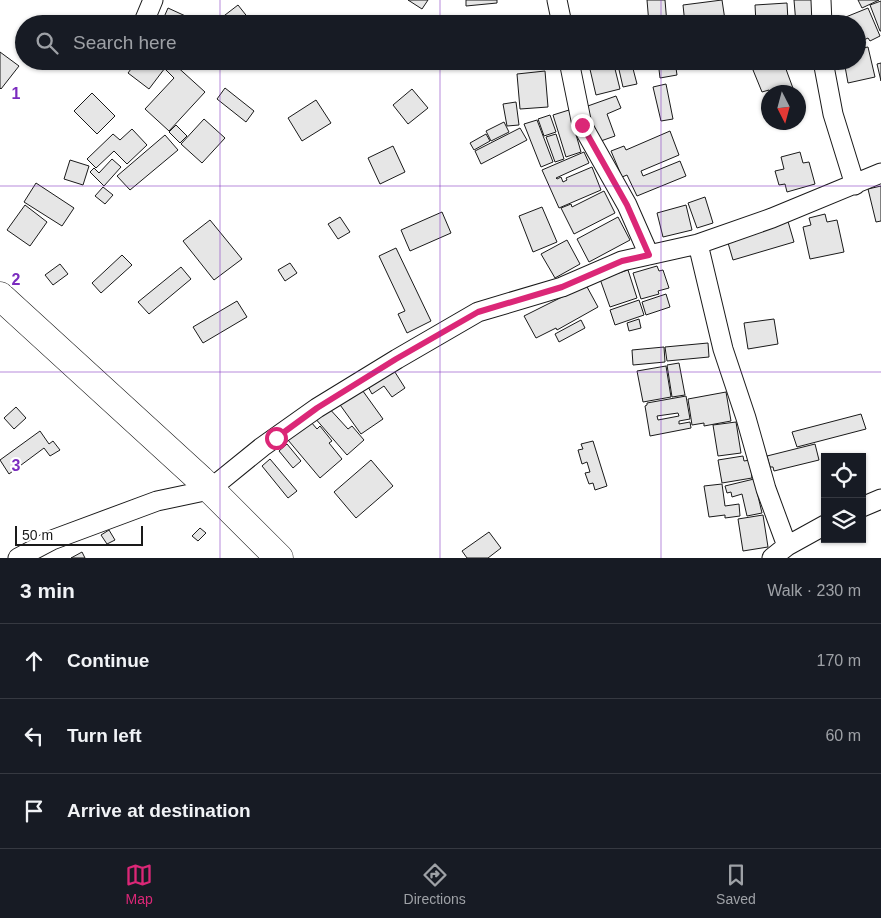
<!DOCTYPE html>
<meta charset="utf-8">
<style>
:root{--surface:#171b24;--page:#242831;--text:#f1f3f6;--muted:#9ea1a6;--line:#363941;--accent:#db2777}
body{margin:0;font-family:Helvetica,sans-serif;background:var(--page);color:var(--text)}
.controls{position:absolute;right:15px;bottom:15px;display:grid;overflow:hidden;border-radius:0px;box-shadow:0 1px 4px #0004}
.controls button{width:45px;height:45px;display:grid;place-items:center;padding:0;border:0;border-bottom:1px solid var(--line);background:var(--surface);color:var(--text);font:25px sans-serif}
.compass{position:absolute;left:761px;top:85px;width:45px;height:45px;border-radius:50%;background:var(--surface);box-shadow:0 1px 4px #0004;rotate:174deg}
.scale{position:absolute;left:15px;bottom:12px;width:128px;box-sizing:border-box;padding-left:5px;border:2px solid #1a1a1a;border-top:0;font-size:14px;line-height:18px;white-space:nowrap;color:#1a1a1a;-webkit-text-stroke:4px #fff;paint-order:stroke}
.stop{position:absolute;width:15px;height:15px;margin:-11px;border:4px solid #db2777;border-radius:50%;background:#fff}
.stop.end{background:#db2777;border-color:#fff;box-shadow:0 1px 5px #0008}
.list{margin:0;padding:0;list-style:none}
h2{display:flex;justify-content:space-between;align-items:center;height:65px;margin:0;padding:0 20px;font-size:21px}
h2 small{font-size:16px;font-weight:400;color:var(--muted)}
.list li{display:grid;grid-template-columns:32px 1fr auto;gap:15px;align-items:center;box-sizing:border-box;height:75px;padding:0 20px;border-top:1px solid var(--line)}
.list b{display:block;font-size:19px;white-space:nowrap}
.list em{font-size:16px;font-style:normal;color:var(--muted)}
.icon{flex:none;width:28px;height:28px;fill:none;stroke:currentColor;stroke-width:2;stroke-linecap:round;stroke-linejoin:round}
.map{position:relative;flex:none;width:881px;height:558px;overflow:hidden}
.search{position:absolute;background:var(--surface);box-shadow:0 1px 4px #0004;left:15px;right:15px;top:15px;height:55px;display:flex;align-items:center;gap:12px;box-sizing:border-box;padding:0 18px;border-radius:28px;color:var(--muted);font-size:19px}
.sheet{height:290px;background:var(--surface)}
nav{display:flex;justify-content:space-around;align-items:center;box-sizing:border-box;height:70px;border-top:1px solid var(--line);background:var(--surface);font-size:14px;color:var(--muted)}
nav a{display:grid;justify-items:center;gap:2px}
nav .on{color:var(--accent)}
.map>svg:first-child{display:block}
</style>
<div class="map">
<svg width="881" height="558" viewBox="0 0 881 558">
<rect width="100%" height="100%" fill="#fff"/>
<path fill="#e6e6e6" stroke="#1a1a1a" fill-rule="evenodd" d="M 408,0 L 428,0 L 422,9 Z
M 466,0 L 497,0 L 497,3 L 466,6 Z
M 647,0 L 665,0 L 667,24 L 649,24 Z
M 722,0 L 725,20 L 685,24 L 683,5 Z
M 794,0 L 818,0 L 819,24 L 796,24 Z
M 858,0 L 879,0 L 862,8 Z
M 881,1 L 881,31 L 880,31 L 870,5 Z
M 787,3 L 788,21 L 756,23 L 755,5 Z
M 238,5 L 253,24 L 217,24 L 216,22 Z
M 168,8 L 192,19 L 190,24 L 161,24 Z
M 868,8 L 880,36 L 870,41 L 868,38 L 857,43 L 857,24 L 831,23 Z
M 868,47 L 875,77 L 848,83 L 844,61 L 857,61 L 857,49 Z
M 0,52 L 19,66 L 1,89 L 0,88 Z
M 137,61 L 165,61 L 168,64 L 149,89 L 128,73 Z
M 539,61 L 556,61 L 557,65 L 540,67 Z
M 606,61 L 613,61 L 620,89 L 596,95 L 589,65 Z
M 617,61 L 631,61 L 637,84 L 623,87 Z
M 658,61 L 675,61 L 677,75 L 660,78 Z
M 774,61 L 783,61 L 794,91 L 790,92 L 770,92 L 769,90 L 762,92 L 753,70 Z
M 173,63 L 205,92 L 169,131 L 145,109 L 174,78 L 166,70 Z
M 881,63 L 881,81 L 877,64 Z
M 545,71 L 548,107 L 520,109 L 517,74 Z
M 666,84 L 673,119 L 661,121 L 653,87 Z
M 225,88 L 254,111 L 246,122 L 217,99 Z
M 412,89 L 428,108 L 408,124 L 393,105 Z
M 92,93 L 115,116 L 97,134 L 74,111 Z
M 616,96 L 621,108 L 607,114 L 615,136 L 598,142 L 585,107 Z
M 316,100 L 331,123 L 302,141 L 288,118 Z
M 516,102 L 519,125 L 507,126 L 503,104 Z
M 569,110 L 581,152 L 566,157 L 553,115 Z
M 550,115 L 556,132 L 544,136 L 538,119 Z
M 204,119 L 225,138 L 202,163 L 181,144 Z
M 537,120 L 553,162 L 541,167 L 524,124 Z
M 504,122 L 509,132 L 491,141 L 486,131 Z
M 176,125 L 187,136 L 180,143 L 169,132 Z
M 520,128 L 527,140 L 481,164 L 475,151 Z
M 132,129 L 147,145 L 127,164 L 114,151 L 96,168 L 87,159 L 113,134 L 120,140 Z
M 670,131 L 679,155 L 641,171 L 643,176 L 680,161 L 686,176 L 637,196 L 627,175 L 622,177 L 611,151 L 624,146 L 626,150 Z
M 486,134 L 490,141 L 474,150 L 470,143 Z
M 556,134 L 564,159 L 555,162 L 546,137 Z
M 165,135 L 178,150 L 130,190 L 117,176 Z
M 393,146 L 405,172 L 380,184 L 368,158 Z
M 584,152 L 589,163 L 556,178 L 557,179 L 561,177 L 563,182 L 567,180 L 566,178 L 592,167 L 601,190 L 559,208 L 542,170 Z
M 800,152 L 803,163 L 809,162 L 815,184 L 787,192 L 785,184 L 779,185 L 775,171 L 784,169 L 781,157 Z
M 112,159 L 121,167 L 104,186 L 90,172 L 94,168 L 99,173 Z
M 70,160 L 89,166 L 83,185 L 64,179 Z
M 36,183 L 74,208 L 62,226 L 24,202 Z
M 881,186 L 881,221 L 876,222 L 868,189 Z
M 103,187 L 113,195 L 105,204 L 95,196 Z
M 604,191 L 615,213 L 574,234 L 561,208 L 571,204 L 572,207 Z
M 705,197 L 713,223 L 697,228 L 688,203 Z
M 25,205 L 47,222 L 30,246 L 7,230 Z
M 686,205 L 692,230 L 663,237 L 657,213 Z
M 542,207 L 557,242 L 533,252 L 519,216 Z
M 442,212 L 451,233 L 410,251 L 401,230 Z
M 825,214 L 827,222 L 837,220 L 844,252 L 810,259 L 803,227 L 811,225 L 809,218 Z
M 340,217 L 350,232 L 338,239 L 328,224 Z
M 618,217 L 630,240 L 589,262 L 577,239 Z
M 787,218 L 794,242 L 733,260 L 726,236 Z
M 210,220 L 242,259 L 214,280 L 183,241 Z
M 567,240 L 580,264 L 555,278 L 541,254 Z
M 396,248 L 431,321 L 407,333 L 398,314 L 405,311 L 379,256 Z
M 122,255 L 132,265 L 101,293 L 92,283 Z
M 290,263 L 297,273 L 285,281 L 278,270 Z
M 60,264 L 68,274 L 53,285 L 45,275 Z
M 657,266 L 659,271 L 663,270 L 669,288 L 658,291 L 659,294 L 641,299 L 633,273 Z
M 181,267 L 191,279 L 149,314 L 138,302 Z
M 628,270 L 637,298 L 610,307 L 600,279 Z
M 586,285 L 598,307 L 557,330 L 556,328 L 536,338 L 524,316 Z
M 666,294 L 670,307 L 646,315 L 642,302 Z
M 639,300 L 644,315 L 615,325 L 610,310 Z
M 237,301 L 247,317 L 203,343 L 193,327 Z
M 639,319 L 641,328 L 629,331 L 627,323 Z
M 774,319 L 778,344 L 748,349 L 744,323 Z
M 581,320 L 585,328 L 559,342 L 555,334 Z
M 708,343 L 709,357 L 667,361 L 665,347 Z
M 664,347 L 665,362 L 633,365 L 632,350 Z
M 679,363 L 685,395 L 672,397 L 667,365 Z
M 666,366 L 671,397 L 643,402 L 637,371 Z
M 393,369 L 405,388 L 392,397 L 384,386 L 372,394 L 367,385 Z
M 360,387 L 383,419 L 361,434 L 338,402 Z
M 726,392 L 731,421 L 704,426 L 704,423 L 692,425 L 688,399 Z
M 686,396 L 690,419 L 679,421 L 679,424 L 690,422 L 691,428 L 650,436 L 645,406 L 647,405 L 647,403 ZM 678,413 L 679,416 L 658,420 L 657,416 Z
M 327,406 L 348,429 L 352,426 L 364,440 L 347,455 L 314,417 Z
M 16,407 L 26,418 L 14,429 L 4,418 Z
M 861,414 L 866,429 L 797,447 L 792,432 Z
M 311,422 L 317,429 L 320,426 L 332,441 L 329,443 L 342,459 L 320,478 L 288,440 Z
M 736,422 L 741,453 L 718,456 L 713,425 Z
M 40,431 L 49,444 L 53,441 L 60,450 L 50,456 L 44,448 L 9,474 L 0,460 Z
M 593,441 L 607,486 L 595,490 L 593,483 L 589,484 L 585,473 L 590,472 L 587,462 L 582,464 L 578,450 L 583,449 L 581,444 Z
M 287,444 L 301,461 L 293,468 L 279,451 Z
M 815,444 L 819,460 L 774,471 L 773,467 L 770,467 L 767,456 Z
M 743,456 L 744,461 L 750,460 L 752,478 L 722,483 L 718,460 Z
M 270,459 L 297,491 L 288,498 L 262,466 Z
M 371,460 L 393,486 L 356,518 L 334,492 Z
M 754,479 L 762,513 L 747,516 L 742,494 L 732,497 L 731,492 L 727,493 L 725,486 Z
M 722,484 L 725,506 L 739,504 L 740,516 L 725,518 L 725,515 L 709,517 L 704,486 Z
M 763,515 L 768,547 L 743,551 L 738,519 Z
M 200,528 L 206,533 L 198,541 L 192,536 Z
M 109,530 L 115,540 L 107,544 L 101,535 Z
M 489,532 L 501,548 L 488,558 L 467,558 L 462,551 Z
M 82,552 L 85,558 L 71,558 Z"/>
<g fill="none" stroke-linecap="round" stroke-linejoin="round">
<g stroke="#1a1a1a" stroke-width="21">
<path id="minor" d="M 557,0 L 562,24
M 821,0 L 822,24
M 143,24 L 153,0
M 569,61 L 582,125 L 627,205 L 649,255
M 823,61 L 833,114 L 855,185
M 698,244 L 723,349 L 746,418 L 766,489 L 787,546
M 862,507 L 881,499
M 18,558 L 52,540 L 157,501 L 209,490 L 262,447 L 317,408 L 397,359 L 478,312 L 562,287 L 622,261 L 698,244 L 772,218 L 881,173
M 772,558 L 787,546 L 825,525"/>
</g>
<g stroke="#1a1a1a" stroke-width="29">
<path id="highway" d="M 0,296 L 200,479 L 279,558"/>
</g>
<use href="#minor" stroke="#fff" stroke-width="19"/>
<use href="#highway" stroke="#fff" stroke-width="28"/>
</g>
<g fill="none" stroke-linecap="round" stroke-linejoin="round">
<path stroke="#db2777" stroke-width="6" d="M 276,438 L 317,408 L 396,359 L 478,312 L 562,287 L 622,261 L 649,255 L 627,205 L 582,125"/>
</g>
<path fill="none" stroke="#7b2cbf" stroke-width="1" stroke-opacity="0.55" d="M 220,0 L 220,24M 440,0 L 440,24M 661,0 L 661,24M 220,61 L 220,558M 440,61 L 440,558M 661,61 L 661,558M 0,186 L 881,186M 0,372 L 881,372"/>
<g font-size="16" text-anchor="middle" font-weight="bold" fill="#7b2cbf" stroke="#fff" stroke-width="4" stroke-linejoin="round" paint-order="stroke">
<text x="16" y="99">1</text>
<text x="16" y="285">2</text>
<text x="16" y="471">3</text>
</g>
</svg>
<div class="controls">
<button><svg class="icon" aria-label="locate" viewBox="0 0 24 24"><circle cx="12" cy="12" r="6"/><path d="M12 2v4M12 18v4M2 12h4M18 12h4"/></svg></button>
<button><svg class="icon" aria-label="layers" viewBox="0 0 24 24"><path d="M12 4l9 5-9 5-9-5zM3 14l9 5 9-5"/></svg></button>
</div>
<svg class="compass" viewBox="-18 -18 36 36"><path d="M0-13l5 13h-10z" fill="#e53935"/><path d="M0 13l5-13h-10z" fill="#9ea1a6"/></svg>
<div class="scale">50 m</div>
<div class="stop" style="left:276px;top:438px"></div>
<div class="stop end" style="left:582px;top:125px"></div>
<div class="search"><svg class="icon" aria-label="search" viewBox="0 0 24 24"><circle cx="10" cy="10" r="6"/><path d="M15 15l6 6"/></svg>Search here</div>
</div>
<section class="sheet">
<h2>3 min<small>Walk · 230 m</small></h2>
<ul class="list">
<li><svg class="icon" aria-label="ahead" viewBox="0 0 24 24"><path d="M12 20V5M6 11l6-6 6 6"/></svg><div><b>Continue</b></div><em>170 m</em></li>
<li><svg class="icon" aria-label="left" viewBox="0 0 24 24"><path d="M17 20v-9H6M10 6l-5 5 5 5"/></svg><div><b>Turn left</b></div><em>60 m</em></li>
<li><svg class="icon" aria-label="arrive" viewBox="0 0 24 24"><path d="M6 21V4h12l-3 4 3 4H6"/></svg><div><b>Arrive at destination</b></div></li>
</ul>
</section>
<nav>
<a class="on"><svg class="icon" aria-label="map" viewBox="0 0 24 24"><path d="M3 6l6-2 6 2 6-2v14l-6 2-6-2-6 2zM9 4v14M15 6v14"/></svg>Map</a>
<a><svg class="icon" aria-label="directions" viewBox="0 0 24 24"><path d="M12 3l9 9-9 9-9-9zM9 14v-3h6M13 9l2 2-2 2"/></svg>Directions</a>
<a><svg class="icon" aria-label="saved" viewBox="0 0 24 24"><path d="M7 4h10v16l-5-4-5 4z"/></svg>Saved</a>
</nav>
